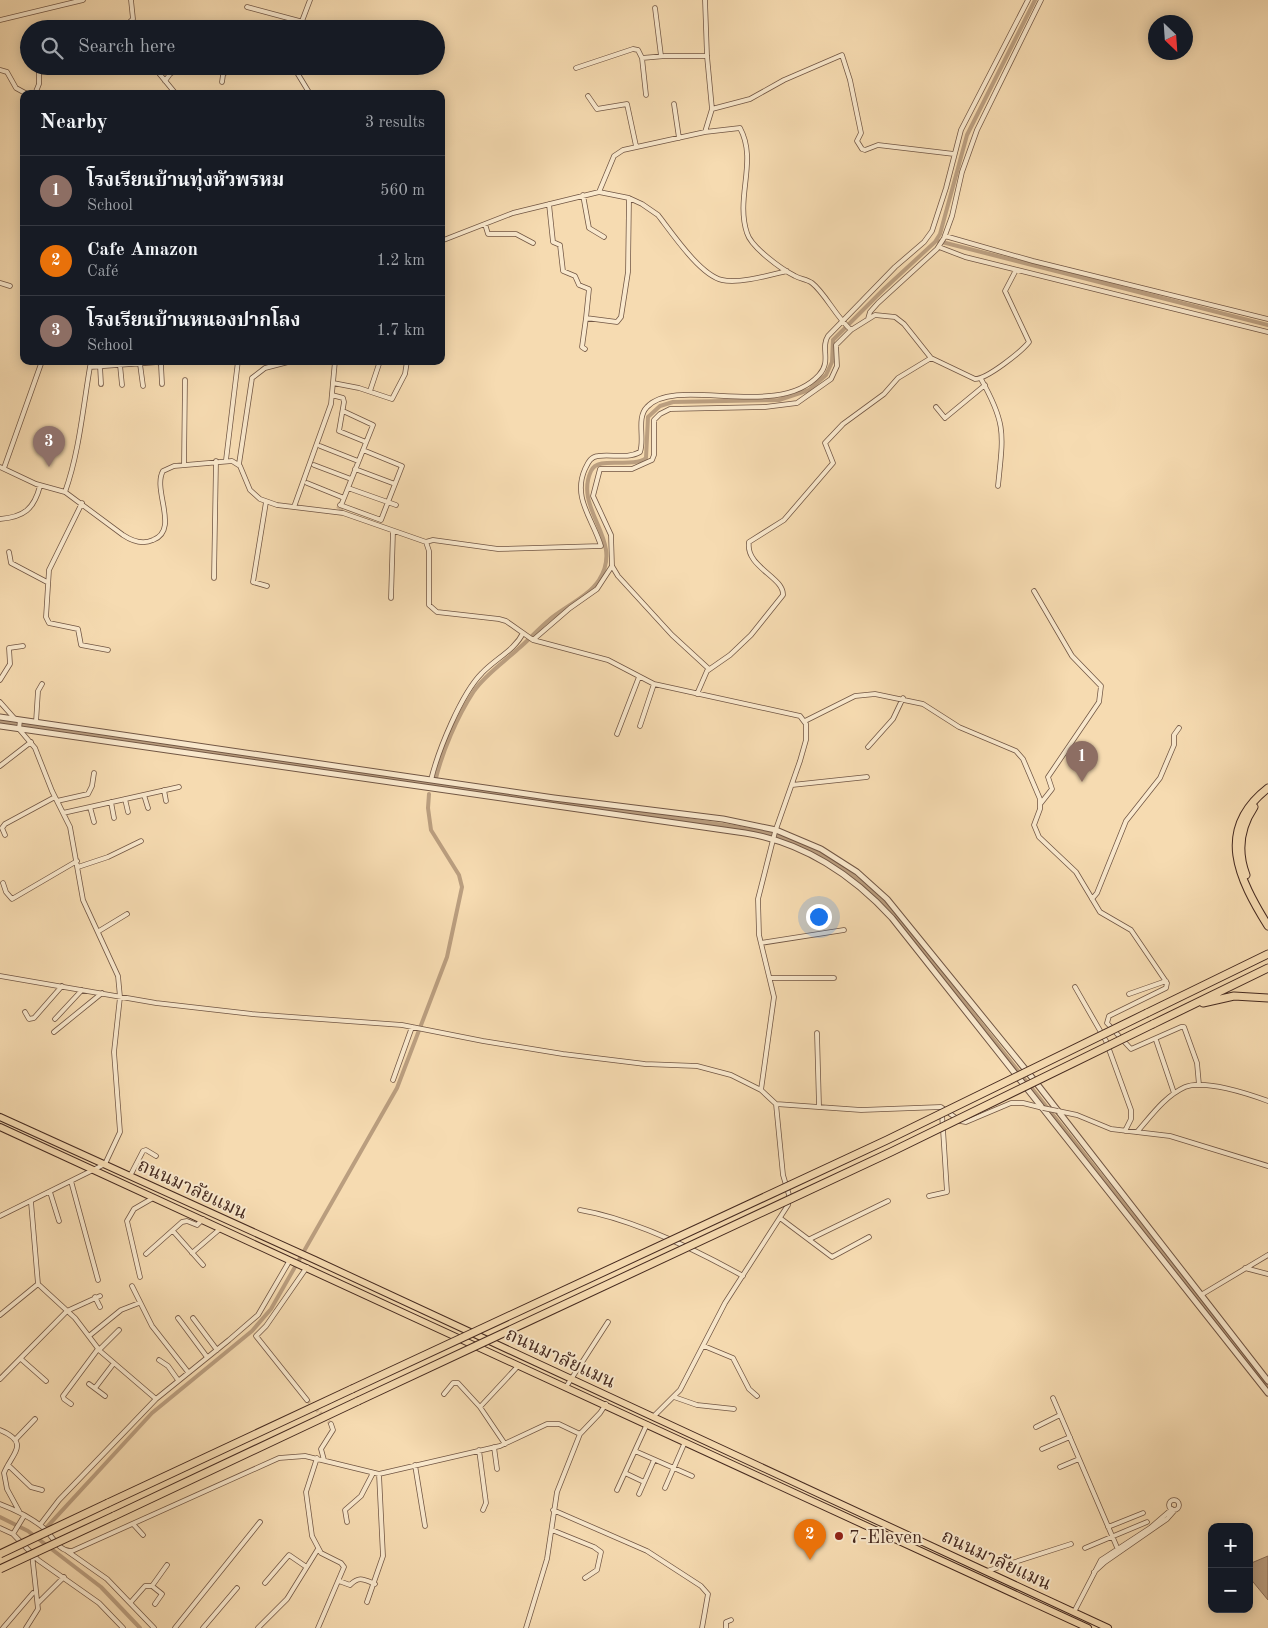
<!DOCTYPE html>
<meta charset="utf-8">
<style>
:root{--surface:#171b24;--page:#20242c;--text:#f1f3f6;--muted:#9ea1a6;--line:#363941;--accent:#c59692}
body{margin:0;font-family:"Old Standard TT","Noto Serif Thai",serif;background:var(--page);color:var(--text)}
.controls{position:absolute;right:15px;bottom:15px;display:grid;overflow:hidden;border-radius:10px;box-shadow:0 2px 12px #0003}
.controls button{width:45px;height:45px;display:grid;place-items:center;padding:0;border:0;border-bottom:1px solid var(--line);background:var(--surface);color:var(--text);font:25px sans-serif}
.compass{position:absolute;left:1148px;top:15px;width:45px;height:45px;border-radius:50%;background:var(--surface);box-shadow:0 2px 12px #0003;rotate:155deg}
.you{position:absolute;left:818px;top:916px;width:18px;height:18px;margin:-12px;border:4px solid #fff;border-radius:50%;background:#1a73e8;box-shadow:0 0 0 8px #1a73e833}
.badge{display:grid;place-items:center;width:32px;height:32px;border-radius:50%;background:var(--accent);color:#fff;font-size:16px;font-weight:700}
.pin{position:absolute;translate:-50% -41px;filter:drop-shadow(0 1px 2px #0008)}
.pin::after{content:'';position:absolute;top:26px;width:18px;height:15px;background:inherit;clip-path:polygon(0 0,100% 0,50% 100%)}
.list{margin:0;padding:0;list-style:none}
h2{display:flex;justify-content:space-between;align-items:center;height:65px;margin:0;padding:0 20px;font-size:21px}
h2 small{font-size:16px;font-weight:400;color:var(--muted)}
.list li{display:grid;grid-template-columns:32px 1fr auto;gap:15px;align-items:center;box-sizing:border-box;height:70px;padding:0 20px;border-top:1px solid var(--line)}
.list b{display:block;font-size:19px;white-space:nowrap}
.list p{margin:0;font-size:16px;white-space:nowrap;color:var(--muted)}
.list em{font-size:16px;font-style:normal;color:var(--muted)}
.icon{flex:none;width:28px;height:28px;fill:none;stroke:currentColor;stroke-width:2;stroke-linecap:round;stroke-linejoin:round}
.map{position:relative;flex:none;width:1268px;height:1628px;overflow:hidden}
.search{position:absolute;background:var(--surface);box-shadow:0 2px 12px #0003;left:20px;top:20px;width:425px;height:55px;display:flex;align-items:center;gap:12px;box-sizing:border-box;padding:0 18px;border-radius:28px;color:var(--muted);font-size:19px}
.panel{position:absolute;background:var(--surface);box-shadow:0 2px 12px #0003;left:20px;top:90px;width:425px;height:275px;border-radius:10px}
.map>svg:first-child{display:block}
</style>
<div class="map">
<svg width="1268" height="1628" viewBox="0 0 1268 1628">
<rect width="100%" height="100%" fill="#f6dbb1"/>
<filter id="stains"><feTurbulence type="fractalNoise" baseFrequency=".004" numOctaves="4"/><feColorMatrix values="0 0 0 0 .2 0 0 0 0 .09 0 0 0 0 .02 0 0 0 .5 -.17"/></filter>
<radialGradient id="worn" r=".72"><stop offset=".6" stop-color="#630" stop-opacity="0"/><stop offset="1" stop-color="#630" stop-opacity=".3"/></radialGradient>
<path fill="#ba9e7f" stroke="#8b6f59" d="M 1268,1556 L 1268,1600 L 1249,1577 L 1249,1564 Z"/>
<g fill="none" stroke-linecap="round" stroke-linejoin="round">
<path stroke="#ba9e7f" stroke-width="4" d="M 938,241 L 1268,325
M 0,721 L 723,825 C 739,828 756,830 772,834 C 819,848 863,878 895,915 L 1268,1387
M 435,782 C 442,752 457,717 474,691 C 485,675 504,662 518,649 C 529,640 538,629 549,620 C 564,607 588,597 599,580 C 625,540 573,510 591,471 C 598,455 631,469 646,458 L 648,417 L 660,406 L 673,402 L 779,400 L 809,390 L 826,375 L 832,362 L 833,340 L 884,289 L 935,242 L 940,234 L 967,135 L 1035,0
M 0,1517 L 28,1531 L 101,1587 L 140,1628
M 46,1528 L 152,1413 L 252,1331 L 271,1309 L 397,1088 L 447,957 L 462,887 L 459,875 L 431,830 L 428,808 L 429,794"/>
<path stroke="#d3b794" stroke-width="4" stroke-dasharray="4 2" stroke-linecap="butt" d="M 338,509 L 339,507
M 341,510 L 341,508
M 307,1400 L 331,1424"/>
<g stroke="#715644" stroke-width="5.5">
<path id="minor" d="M 705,0 L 707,56 L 712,109 L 705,132
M 247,7 L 303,22
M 655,8 L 661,56
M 0,20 L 83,0
M 256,24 L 274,29
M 122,29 L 133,19 L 131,0
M 299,29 L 310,0
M 642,58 L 646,95
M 153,66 L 176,94
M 293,66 L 310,94
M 576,68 L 633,49 L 638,50 L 642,58 L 665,56 L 707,56
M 0,70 L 7,72 L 16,88 L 27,94
M 165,81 L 170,74 L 183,66
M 222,82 L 223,75 L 227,70 L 252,66
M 35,94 L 39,84 L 39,66
M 588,96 L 597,109 L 627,104 L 636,146
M 674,104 L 679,138
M 712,109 L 750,99 L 784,80 L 842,55 L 850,80 L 861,133 L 857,141 L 862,149 L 865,150 L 878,145 L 954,154
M 599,192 L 614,156 L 623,150 L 705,132 L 740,128 C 758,161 735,197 747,233 C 751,247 781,269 795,276 C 800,279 807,279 812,283 C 825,293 836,317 851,330 L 875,315 L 895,317 L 904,324 L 931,358 L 975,379 C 987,379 1021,352 1029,342 L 1005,291 L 1016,270
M 583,195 L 589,228 L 604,237
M 549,204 L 553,242 L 560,245 L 563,271 L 575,276 L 579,285 L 589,289 L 586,318
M 485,224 L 488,234 L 516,234 L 533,243
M 945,236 L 1033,261 L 1268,319
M 441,241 L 513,213 L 599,192 L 629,198 L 642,204 L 658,215 C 672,233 700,275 722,280 C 739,284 770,275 787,271
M 939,247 L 965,257 L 1268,332
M 0,283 L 10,286
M 868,319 L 870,312 L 878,303 L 937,249 L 944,238 L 952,216 L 962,172 L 977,130 L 1041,0
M 585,349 L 582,347 L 586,318 L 617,322 L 621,317 L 628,272 L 629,198
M 140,364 L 143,386
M 120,365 L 122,385
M 100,366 L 101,384
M 90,367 L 159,362 L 161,365 L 162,384
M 981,379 C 1007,425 1003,435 998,486
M 333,383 L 359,388 L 392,399 L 405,374 L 407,361
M 370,391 L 380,361
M 332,395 L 343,398 L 344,402 L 339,431 L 366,442
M 936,407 L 945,418 L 985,385
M 320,446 L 358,461
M 226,460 L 238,361
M 239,464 L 252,378 L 265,368 L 292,361
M 184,465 L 185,380
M 314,465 L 351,479
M 0,467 L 36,484 L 65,492 L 123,535 C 132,541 142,545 153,540 C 180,530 152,490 163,471 L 174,466 L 232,461 L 240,466 L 250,490 L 260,499 L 277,505 L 343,513 L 426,542 L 429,551 L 429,605 L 437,612 L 499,619 L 506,621 L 533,640 L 608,660 L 654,684 L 800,716 L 806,724 L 806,740 L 800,761 L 775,832 L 758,899 L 759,935 L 774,997 L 761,1090 L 776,1104 L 861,1110 L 941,1107 L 960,1121 L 966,1122 L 1011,1103 L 1023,1103 L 1043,1108
M 4,468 L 42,361
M 355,469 L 395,484
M 307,483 L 344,498
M 348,488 L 396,505
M 65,492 C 80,450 83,405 91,361
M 266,502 L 253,582 L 267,586
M 82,503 L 49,570 L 46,617 L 49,623 L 78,629 L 81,645 L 108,650
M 342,503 L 373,425 L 343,411
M 340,505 L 381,520 L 402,466 L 363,450
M 294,507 L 331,404 L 335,361
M 0,519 C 24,517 34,509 40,486
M 426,542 L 433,540 L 498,549 L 601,546 C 593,519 572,498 585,469 C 588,463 590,457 598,456 C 611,454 628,459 640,452 C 645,439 636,418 647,407 C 677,375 777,421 819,375 C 832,361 820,348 828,336 L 895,267 L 924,242 L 932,231 L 946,188 L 961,130 L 1028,0
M 9,552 L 11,563 L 47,582
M 612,566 L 618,576 L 672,635 L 709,669
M 214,578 L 216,461
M 1034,591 L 1072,656 L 1101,686 L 1099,702 L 1048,777 L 1052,789 L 1041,803
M 391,598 L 393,531
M 533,640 L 570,608 L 597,589 L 612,566 L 611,535 L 593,496 L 600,469 L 632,469 L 652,460 L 654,455 L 654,420 L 660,414 L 670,409 L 765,407 L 797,403 L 831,379 L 837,366 L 836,345 L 851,330
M 0,680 L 10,664 L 9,648 L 23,646
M 697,694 L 707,671 L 730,655 L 751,635 L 783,595 C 784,577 745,567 749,542 L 784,520 L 833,463 L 825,443 L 843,424 L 884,394 L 898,378 L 931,358
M 0,702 L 15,719
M 805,721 L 855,696 L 875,694 L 923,704 L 959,727 L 1016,751 L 1023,759 L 1040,799 L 1040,809 L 1034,825 L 1039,837 L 1076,872 L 1100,912 L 1131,930 L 1167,983 L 1166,988 L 1109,1016 L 1107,1023 L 1131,1049 L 1181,1027 L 1184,1027 L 1197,1063 L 1199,1085
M 36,722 L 38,691 L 42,684
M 640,726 L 654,684
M 617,734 L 639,677
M 868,747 L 893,719 L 903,698
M 0,766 L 31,742
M 431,780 C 438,751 461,694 482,673 C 495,659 515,650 523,633
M 792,785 L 867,777
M 164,790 L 166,801
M 144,795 L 148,808
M 125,799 L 128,812
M 57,801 L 88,794 L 92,786 L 94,773
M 111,802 L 114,818
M 90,807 L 94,822
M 63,813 L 179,787
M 5,835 L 2,828 L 5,824 L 55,797
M 78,867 L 108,857 L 141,841
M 3,883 L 6,892 L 12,899 L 77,861
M 1092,899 L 1097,893 L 1126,821 L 1160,778 L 1174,745 L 1174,735 L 1179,728
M 99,931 L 127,914
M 761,943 L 844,930
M 0,976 L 156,1003 L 252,1014 L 402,1025 L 483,1041 L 563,1054 L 645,1064 L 697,1066 L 731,1075 L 761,1090
M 771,978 L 834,978
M 1075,987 L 1106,1041 L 1131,1110 L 1131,1119 L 1125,1131
M 1129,994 L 1166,981
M 25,1012 L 29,1019 L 34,1018 L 62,986
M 55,1019 L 82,990
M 54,1032 L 102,993
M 817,1033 L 819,1106
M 1156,1040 L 1174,1093
M 393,1080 L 412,1027
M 1058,1111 L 1077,1115 L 1111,1129 L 1170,1136 L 1268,1166
M 1137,1132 C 1151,1116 1165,1096 1185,1087 C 1204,1079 1249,1094 1268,1101
M 130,1176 L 143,1151 L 146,1150 L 156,1156
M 71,1181 L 98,1280
M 50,1192 L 59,1221
M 929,1196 L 947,1192 L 942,1114
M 580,1210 C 633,1219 696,1250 743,1276
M 0,1216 L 105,1164 L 120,1132 L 114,1052 L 120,997 L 118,976 L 83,900 L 70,827 L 52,791 L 35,748 L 19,729 L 20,720
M 780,1218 L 832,1257 L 869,1237
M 173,1231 L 203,1265
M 810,1239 L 888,1201
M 192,1253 L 221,1228
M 146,1254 L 182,1222 L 187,1221 L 197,1225 L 203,1219
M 307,1267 L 266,1326 L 256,1336 L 307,1400
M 1245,1268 L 1268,1274
M 140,1277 L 127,1221 L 134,1209 L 153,1198
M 38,1284 L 75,1318 L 100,1351 L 156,1399
M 132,1286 L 152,1326 L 188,1372
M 1201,1295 L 1268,1255
M 95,1297 L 100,1307
M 0,1315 L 38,1284 L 31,1202
M 178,1318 L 207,1357
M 193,1318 L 217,1350
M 89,1336 L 121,1310 L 139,1303
M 704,1346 L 733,1358 L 749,1389 L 757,1396
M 99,1350 L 119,1330
M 21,1359 L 46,1381
M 159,1360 L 168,1366 L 178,1380
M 0,1379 L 67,1311 L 100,1296
M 89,1384 L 105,1396
M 566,1387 L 608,1322
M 95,1388 L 114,1363
M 444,1394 L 453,1383 L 458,1383 L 480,1407 L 505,1444
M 674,1397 L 697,1405 L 734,1409
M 1053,1398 L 1119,1552
M 71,1404 L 64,1399 L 63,1396 L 98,1349
M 480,1407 L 519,1365
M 653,1417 L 680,1390 L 725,1303 L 788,1205 L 789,1195 L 783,1175 L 776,1104
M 1036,1427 L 1060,1415
M 0,1430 C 31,1443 12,1453 4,1473 L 7,1489 L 19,1511
M 15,1440 L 35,1419
M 494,1447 L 497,1469
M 1042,1449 L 1070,1437
M 479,1450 L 486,1503 L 483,1510
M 635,1451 L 692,1476
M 317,1458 L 306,1492 L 312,1536 L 321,1553 L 341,1563 L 344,1567 L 318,1628
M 324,1460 L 321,1449 L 333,1430 L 331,1424
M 8,1465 L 31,1487 L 42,1490
M 415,1465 L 425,1526
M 1060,1467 L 1079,1459
M 625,1473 L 644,1482
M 665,1488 L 685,1442
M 617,1490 L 647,1424
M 639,1494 L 654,1460
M1169 1505a5 5 0 1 1 10 0a5 5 0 1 1-10 0Z
M 0,1504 C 16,1510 32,1518 45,1529 C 53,1537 59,1552 72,1551 L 279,1458 L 305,1456 L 379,1474 L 500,1446 L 547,1424 L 559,1424 L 580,1434
M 553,1510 L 647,1551 L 701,1586 L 708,1594 L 702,1628
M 347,1522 L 345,1510 L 361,1496 L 373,1473
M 133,1524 L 143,1535
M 40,1525 L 59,1500 L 156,1399 L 229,1340 L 258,1315 L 290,1260
M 1108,1527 L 1143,1513
M 0,1528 L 13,1534 L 38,1560 L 99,1603 L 123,1628
M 552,1530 L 594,1547 L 601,1552 L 597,1570 L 585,1578
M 13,1534 L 24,1516
M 1085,1548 L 1147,1522
M 67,1551 L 107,1579 L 154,1628
M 987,1571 L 1071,1544
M 1094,1572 L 1105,1562 L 1167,1519 L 1175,1510
M 339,1581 L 350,1585 C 359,1576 363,1579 375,1584
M 265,1583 L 289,1555 L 305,1566
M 152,1586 L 162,1594 L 155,1604
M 131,1602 L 145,1586 L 152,1586 L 167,1565
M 367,1602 L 383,1556 L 379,1474
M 38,1603 L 64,1577
M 1074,1612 L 1101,1560 L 1150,1528 L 1172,1509
M 3,1628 L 33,1593
M 26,1628 L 38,1609 L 32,1554
M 175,1628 L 260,1522
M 203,1628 L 237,1588
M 258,1628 L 287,1599 L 318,1549
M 526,1628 L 547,1559 L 557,1492 L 580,1434 L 600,1413 L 606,1404
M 726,1628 L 726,1622 L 731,1620"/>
</g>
<g stroke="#715644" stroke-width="7">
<path id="tertiary" d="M 0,717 L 554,798 L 723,819 L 776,830 L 821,849 L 857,872 L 887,899 L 1034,1080 L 1268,1381
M 0,726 L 745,833 C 803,842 853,875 892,918 L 1268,1393"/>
</g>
<g stroke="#45291f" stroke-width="8">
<path id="trunk" d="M 0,1117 L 315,1260 L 1108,1628
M 0,1127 L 1088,1628"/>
</g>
<g stroke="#45291f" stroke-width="9">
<path id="motorway" d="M 1268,788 C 1214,830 1239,879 1268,926
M 1246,875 C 1237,851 1240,828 1254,807
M 1203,1003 L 1234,996 L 1268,998
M 1147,1013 L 1268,954
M 1153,1024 L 1268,968
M 108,1503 L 352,1389
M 114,1516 L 358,1401"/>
</g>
<use href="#minor" stroke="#f9e8cc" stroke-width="4"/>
<use href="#tertiary" stroke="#f9e8cc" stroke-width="5"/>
<use href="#trunk" stroke="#f6dbb1" stroke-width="6"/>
<use href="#motorway" stroke="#f6dbb1" stroke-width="7"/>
<g stroke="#715644" stroke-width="5.5" stroke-linecap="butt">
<path id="minor-bridge" d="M 1043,1108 L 1058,1111"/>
</g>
<g stroke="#45291f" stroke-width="9" stroke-linecap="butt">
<path id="motorway-bridge" d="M 352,1389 L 887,1140 L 1147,1013
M 358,1401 L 891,1152 L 1153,1024
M 0,1554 L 108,1503
M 0,1569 L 114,1516"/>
</g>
<use href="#minor-bridge" stroke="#f9e8cc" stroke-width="4"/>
<use href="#motorway-bridge" stroke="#f6dbb1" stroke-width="7"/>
</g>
<circle fill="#8f2418" stroke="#f9e8cc" stroke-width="2" cx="839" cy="1536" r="5"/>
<g text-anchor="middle" stroke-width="4" stroke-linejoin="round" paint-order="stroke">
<g font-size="19" fill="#45291f" stroke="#f9e8cc">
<text transform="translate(193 1188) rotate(25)" y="7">ถนนมาลัยแมน</text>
<text transform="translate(561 1357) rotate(25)" y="7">ถนนมาลัยแมน</text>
<text transform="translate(997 1559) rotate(25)" y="7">ถนนมาลัยแมน</text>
</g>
<g font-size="19" fill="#45291f" stroke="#f9e8cc" text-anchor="start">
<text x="849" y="1543">7-Eleven</text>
</g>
</g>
<rect width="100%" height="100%" filter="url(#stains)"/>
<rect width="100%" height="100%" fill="url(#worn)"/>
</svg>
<div class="controls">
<button>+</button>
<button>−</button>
</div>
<svg class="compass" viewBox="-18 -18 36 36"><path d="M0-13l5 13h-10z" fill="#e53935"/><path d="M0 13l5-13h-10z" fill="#9ea1a6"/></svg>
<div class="you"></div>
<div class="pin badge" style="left:1082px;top:782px;background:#8d6e63">1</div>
<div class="pin badge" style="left:810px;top:1560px;background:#e8710a">2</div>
<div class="pin badge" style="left:49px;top:467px;background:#8d6e63">3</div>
<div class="search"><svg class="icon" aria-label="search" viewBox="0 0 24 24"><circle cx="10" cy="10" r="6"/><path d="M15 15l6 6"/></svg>Search here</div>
<section class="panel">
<h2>Nearby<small>3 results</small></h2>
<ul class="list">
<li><span class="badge" style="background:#8d6e63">1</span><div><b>โรงเรียนบ้านทุ่งหัวพรหม</b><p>School</p></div><em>560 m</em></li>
<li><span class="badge" style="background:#e8710a">2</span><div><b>Cafe Amazon</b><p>Café</p></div><em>1.2 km</em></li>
<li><span class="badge" style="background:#8d6e63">3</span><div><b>โรงเรียนบ้านหนองปากโลง</b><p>School</p></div><em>1.7 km</em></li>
</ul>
</section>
</div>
